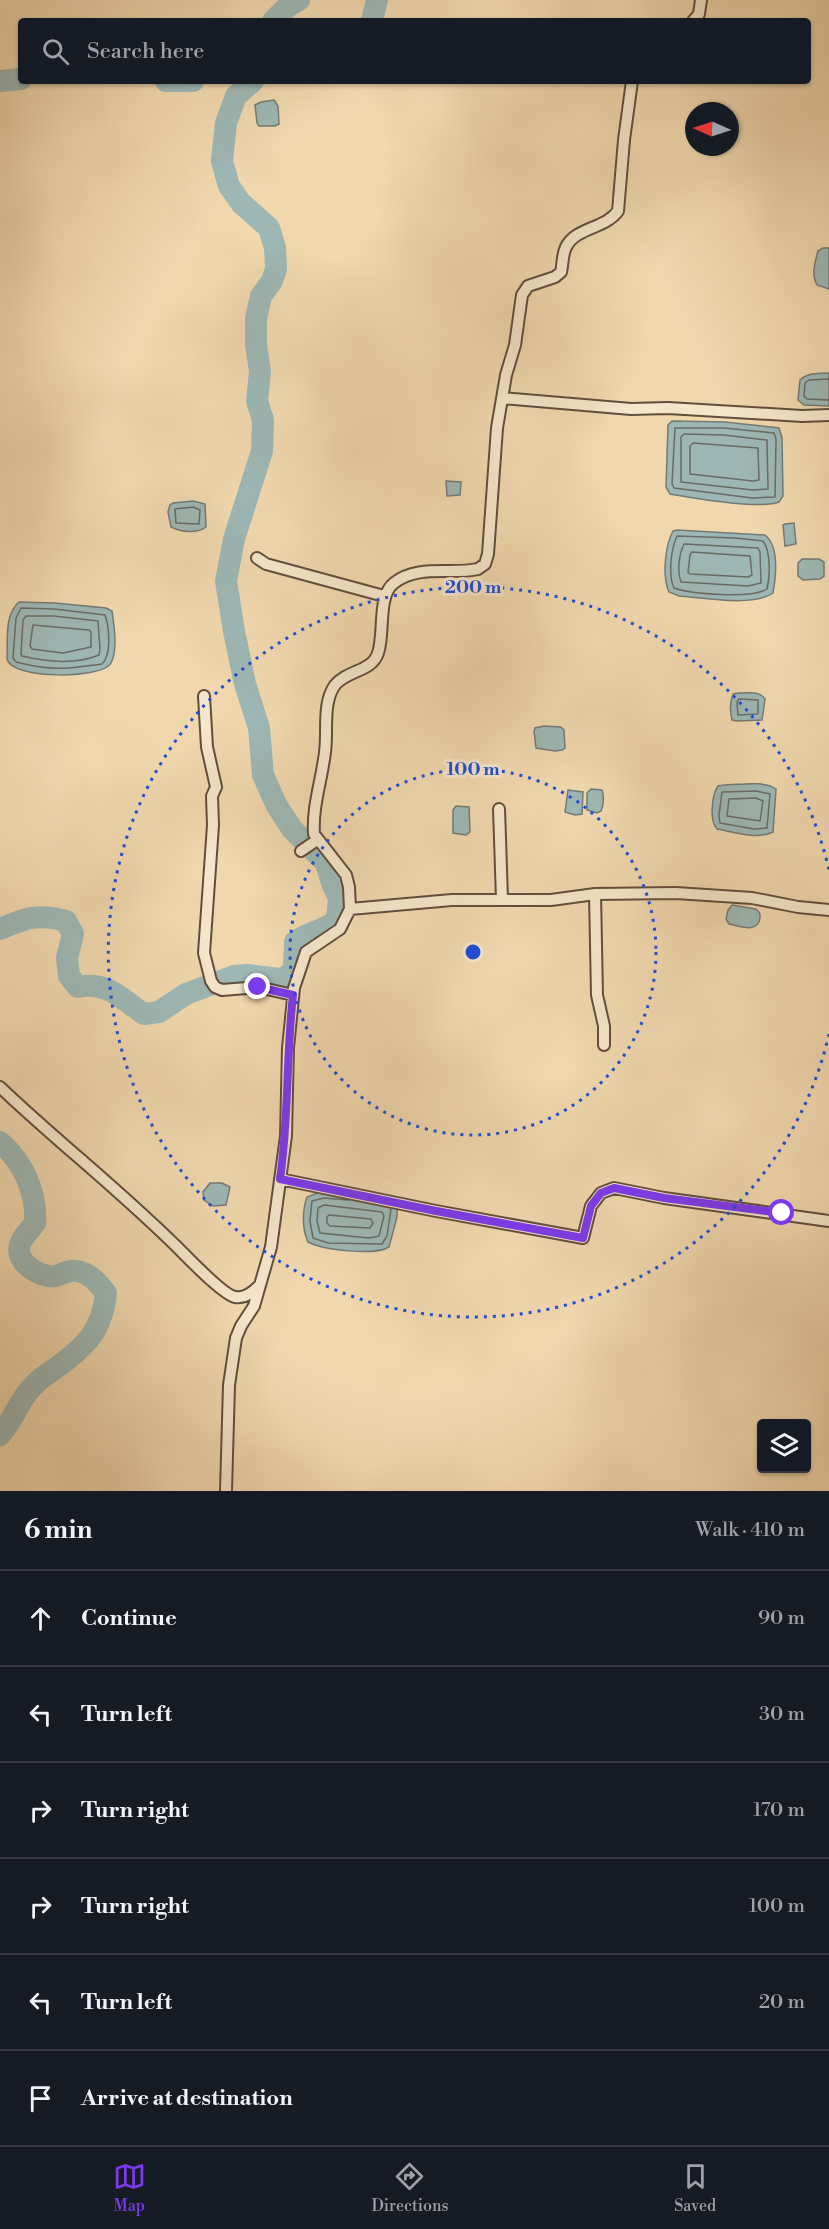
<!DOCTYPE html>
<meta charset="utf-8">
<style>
:root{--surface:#171b24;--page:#20242c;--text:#f1f3f6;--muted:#9ea1a6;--line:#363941;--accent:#7c3aed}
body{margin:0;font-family:"Libre Bodoni",serif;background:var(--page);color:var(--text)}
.controls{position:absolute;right:18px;bottom:18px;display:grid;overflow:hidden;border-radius:6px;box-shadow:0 2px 4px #0004}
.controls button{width:54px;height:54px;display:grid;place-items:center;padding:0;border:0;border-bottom:2px solid var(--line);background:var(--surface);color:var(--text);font:30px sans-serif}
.compass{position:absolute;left:685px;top:102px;width:54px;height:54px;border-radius:50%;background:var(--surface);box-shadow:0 2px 4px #0004;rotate:273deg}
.stop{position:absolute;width:18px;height:18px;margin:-14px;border:4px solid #7c3aed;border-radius:50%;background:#fff}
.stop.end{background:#7c3aed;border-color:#fff;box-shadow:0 2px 6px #0008}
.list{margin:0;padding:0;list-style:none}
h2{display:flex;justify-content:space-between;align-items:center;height:78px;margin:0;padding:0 24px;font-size:26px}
h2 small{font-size:20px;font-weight:400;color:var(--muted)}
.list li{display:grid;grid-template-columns:39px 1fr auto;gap:18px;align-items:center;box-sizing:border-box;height:96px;padding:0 24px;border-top:2px solid var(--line)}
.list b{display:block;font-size:22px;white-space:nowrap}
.list em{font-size:20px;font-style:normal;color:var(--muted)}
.icon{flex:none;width:33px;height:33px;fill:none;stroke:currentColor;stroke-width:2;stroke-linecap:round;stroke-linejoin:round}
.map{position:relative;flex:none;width:829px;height:1491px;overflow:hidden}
.search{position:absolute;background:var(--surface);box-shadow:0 2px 4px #0004;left:18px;right:18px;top:18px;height:66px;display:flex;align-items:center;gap:15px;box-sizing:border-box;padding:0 21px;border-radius:6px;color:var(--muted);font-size:22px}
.sheet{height:654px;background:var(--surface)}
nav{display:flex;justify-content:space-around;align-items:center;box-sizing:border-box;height:84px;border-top:2px solid var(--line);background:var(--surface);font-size:16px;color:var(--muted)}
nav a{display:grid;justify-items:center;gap:3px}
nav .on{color:var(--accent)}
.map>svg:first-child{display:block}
</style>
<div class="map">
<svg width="829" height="1491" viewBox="0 0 829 1491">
<rect width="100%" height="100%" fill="#f0d7ae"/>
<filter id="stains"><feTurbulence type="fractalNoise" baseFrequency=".00333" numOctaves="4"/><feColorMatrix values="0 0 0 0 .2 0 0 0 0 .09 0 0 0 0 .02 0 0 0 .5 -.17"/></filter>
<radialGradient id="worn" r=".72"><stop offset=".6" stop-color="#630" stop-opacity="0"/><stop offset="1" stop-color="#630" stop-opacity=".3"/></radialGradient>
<path fill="#9db7b4" stroke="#737b76" stroke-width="1.5" d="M 274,100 L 278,106 L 279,124 L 275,126 L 259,126 L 257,123 L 255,105 L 261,102 Z
M 823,248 L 829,248 L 829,289 L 817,285 C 811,274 815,262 818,251 Z
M 829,373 L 829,406 L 804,405 L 798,400 L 800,380 C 808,372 818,374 829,373 Z
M 672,421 L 725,422 L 779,428 L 782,438 L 783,496 L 779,502 C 759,510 693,498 670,494 L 666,487 L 668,425 Z
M 446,481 L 461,482 L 460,495 L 447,496 Z
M 193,501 L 205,504 L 206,527 C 197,534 181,532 171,527 L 168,512 L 170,505 L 173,503 Z
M 794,523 L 796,544 L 785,546 L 783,525 L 785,524 Z
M 677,530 L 765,535 C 779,546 776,576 773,593 C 753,607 704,598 679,596 L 669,592 C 662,577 665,546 673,531 Z
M 802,559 L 819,559 L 824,562 L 824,576 L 820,579 L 803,580 L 798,576 L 798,563 Z
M 19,602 L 55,603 L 106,608 L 112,611 C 114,625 118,650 111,663 C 103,679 12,680 7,659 C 8,640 4,615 19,602 Z
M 739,693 C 748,693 760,691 765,699 L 762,720 L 737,721 L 732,720 C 730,712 730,702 733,694 Z
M 544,726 L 561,727 L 564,730 L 565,748 L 562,750 L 555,751 L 536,748 L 534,731 L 535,728 Z
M 724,785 C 739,785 763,780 776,789 L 773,832 C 757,840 733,832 717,829 C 709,820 712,795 718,786 Z
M 591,789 L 602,790 C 604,796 604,805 601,811 L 597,813 L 587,810 L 587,793 Z
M 568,790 L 583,792 L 582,814 L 575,815 L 565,812 Z
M 456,806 L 469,807 L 470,832 L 466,835 L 453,833 L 453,810 Z
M 732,905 L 756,909 C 760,913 760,912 760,918 C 758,934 739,926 729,924 L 726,919 L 728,910 Z
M 210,1183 L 222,1183 L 230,1187 L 226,1205 L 213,1206 L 204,1200 L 203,1192 Z
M 323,1191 L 397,1208 L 397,1217 L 389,1247 C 375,1256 323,1250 308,1242 C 302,1229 302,1211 307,1197 Z"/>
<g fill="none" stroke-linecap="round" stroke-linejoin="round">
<path stroke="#686c66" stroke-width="1.5" d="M 829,379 L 809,380 L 805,383 L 804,396 L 807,399 L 829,400
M 675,428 L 724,428 L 774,433 L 776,439 L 775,497 L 752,498 L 674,488 L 672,484 Z
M 684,434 L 724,435 L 767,440 L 768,489 L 753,490 L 681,482 L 681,437 Z
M 693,443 L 758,448 L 759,480 L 753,481 L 690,474 L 690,446 Z
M 193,507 L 200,510 L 199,524 L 176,523 L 175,509 Z
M 677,536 L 735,538 L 763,541 C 771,551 770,577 767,589 C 752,599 691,594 674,588 C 668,575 671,549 677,536 Z
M 684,544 L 758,548 L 760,552 L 761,583 L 748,586 L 681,582 C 677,572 679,554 684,544 Z
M 692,552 L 750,556 L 752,575 L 748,577 L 690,574 L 688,572 L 690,555 Z
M 21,608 L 54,609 L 105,615 C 109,626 112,655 102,664 C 68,669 50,671 16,662 L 13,658 L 16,618 Z
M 26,616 L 54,616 L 98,621 L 100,649 L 99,655 C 75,665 47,662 22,656 L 21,654 L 23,620 Z
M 33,625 L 89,630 L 91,632 L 91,647 L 63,653 L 32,649 L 30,646 Z
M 739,699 L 758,700 L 758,714 L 738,715 L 737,702 Z
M 756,791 L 770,794 L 767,828 L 754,829 L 720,823 L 719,815 L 722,792 Z
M 756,798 L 763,801 L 760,821 L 727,816 L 729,799 Z
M 349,1200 L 324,1198 L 312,1201 L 310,1221 L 313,1238 L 328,1243 L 382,1244 L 387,1236 L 391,1209
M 324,1205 L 382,1212 L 384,1216 L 379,1236 L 369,1238 L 320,1233 L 317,1221 L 318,1208 Z
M 329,1215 L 371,1219 L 373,1223 L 370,1228 L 330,1226 L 327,1223 L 327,1217 Z"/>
<path stroke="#9db7b4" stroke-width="22" d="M 273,21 L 287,7 L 299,0
M 372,21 L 377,0
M 0,81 L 21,79
M 166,81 L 193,81
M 0,929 C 25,918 39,913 66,921 L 73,934 L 67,958 L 69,976 L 78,987 C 108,981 121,999 144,1014 L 159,1012 L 186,994 L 234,976 L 247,975 L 280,979 L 287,977 L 294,969 L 295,942 C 309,931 321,933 337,920 L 339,898 L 332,883 L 326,863 L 292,829 L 277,806 L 263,775 L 259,728 L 245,684 L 234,631 L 226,581 L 234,539 L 262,451 L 263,420 L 257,401 L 260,372 L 256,344 L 256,318 L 261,296 L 272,281 L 276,269 L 275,248 L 269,228 L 241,203 L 229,186 L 222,161 L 226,123 L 236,96 L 253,81
M 0,1142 C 23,1162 37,1192 35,1223 C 31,1229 24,1235 21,1242 C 12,1260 38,1278 55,1276 C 63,1275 67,1269 77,1271 C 90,1273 98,1283 106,1293 C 102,1331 86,1346 56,1368 C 49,1373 40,1378 34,1385 C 19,1399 14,1420 0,1435"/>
<g stroke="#624e3e" stroke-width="14">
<path id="street" d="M 693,21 L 699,14 L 701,0
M 502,398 L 631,409 L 668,408 L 802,416 L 829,415
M 257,558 L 266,564 L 384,596
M 204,696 L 207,747 L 216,787 L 212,796 L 213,825 L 204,953 L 211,981 L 215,987 L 222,990 L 258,987 L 293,995
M 499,809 L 502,899
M 301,851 L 317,840
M 595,894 L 597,995 L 604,1026 L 604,1045
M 350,909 L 452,900 L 551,900 L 595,894 L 676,893 L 752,898 L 798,907 L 829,910
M 0,1087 C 61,1145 127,1196 186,1256 C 195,1265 224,1295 235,1297 C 245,1299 253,1292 259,1286
M 280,1179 L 436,1211 L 583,1238 L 591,1206 L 601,1193 L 614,1188 L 664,1198 L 829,1221
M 226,1491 L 229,1385 L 232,1365 L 236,1338 L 241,1326 L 254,1306 L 271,1247 L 286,1136 L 288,1048 L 294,988 L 306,952 L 340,929 L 350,909 L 349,887 L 346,875 L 314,834 C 312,807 322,779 325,752 C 328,731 322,703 335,685 C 347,670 372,672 378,653 C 385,633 377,596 394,583 C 418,564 451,575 478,569 L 485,564 L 488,554 L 497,428 L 506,375 L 515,345 L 522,295 L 528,286 L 555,277 L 561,272 C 563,264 562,255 566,247 C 576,227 605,229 618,211 L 624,140 L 632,81"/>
</g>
<use href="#street" stroke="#f5e5ca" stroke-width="10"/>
</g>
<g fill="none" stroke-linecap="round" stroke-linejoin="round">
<path stroke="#7c3aed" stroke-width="8" d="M 258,987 L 293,995 C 286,1056 289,1118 280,1179 L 436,1211 L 583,1238 L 591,1206 L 601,1193 L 614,1188 L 664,1198 L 782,1213"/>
</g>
<g fill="none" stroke="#1d4ed8" stroke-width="3" stroke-dasharray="3 6">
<circle cx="473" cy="952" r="183"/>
<path d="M829 1034A365 365 0 1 1 829 870"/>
</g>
<circle cx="473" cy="952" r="9" fill="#1d4ed8" stroke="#f5e5ca" stroke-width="3"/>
<g font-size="18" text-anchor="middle" font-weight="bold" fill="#1d4ed8" stroke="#f5e5ca" stroke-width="6" stroke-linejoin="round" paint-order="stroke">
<text x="473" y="593">200 m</text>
<text x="473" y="775">100 m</text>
</g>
<rect width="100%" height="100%" filter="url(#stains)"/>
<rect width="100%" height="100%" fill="url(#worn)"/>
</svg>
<div class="controls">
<button><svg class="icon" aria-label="layers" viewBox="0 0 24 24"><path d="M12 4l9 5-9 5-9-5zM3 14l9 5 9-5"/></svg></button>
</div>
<svg class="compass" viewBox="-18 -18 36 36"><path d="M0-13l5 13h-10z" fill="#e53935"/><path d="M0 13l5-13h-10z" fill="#9ea1a6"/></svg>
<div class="stop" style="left:782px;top:1213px"></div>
<div class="stop end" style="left:258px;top:987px"></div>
<div class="search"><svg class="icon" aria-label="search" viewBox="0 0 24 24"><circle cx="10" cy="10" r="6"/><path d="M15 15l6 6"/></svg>Search here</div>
</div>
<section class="sheet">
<h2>6 min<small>Walk · 410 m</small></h2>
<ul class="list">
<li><svg class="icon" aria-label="ahead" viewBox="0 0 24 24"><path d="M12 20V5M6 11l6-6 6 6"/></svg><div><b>Continue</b></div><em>90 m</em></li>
<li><svg class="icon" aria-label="left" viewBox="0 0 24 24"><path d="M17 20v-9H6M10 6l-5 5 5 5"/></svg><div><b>Turn left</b></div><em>30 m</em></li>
<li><svg class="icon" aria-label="right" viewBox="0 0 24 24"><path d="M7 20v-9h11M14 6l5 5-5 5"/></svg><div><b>Turn right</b></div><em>170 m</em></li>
<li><svg class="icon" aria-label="right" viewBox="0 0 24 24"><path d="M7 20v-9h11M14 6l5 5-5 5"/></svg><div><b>Turn right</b></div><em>100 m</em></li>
<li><svg class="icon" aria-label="left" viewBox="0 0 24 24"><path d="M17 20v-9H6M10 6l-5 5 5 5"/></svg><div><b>Turn left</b></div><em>20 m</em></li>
<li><svg class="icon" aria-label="arrive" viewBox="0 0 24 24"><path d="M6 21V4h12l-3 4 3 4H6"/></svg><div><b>Arrive at destination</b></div></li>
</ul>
</section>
<nav>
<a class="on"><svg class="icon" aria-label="map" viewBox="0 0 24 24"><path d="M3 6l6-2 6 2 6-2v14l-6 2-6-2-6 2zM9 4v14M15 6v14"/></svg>Map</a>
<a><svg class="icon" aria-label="directions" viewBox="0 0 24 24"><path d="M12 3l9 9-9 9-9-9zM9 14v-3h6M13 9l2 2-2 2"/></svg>Directions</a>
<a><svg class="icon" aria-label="saved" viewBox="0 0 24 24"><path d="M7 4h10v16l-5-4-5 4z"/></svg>Saved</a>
</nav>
